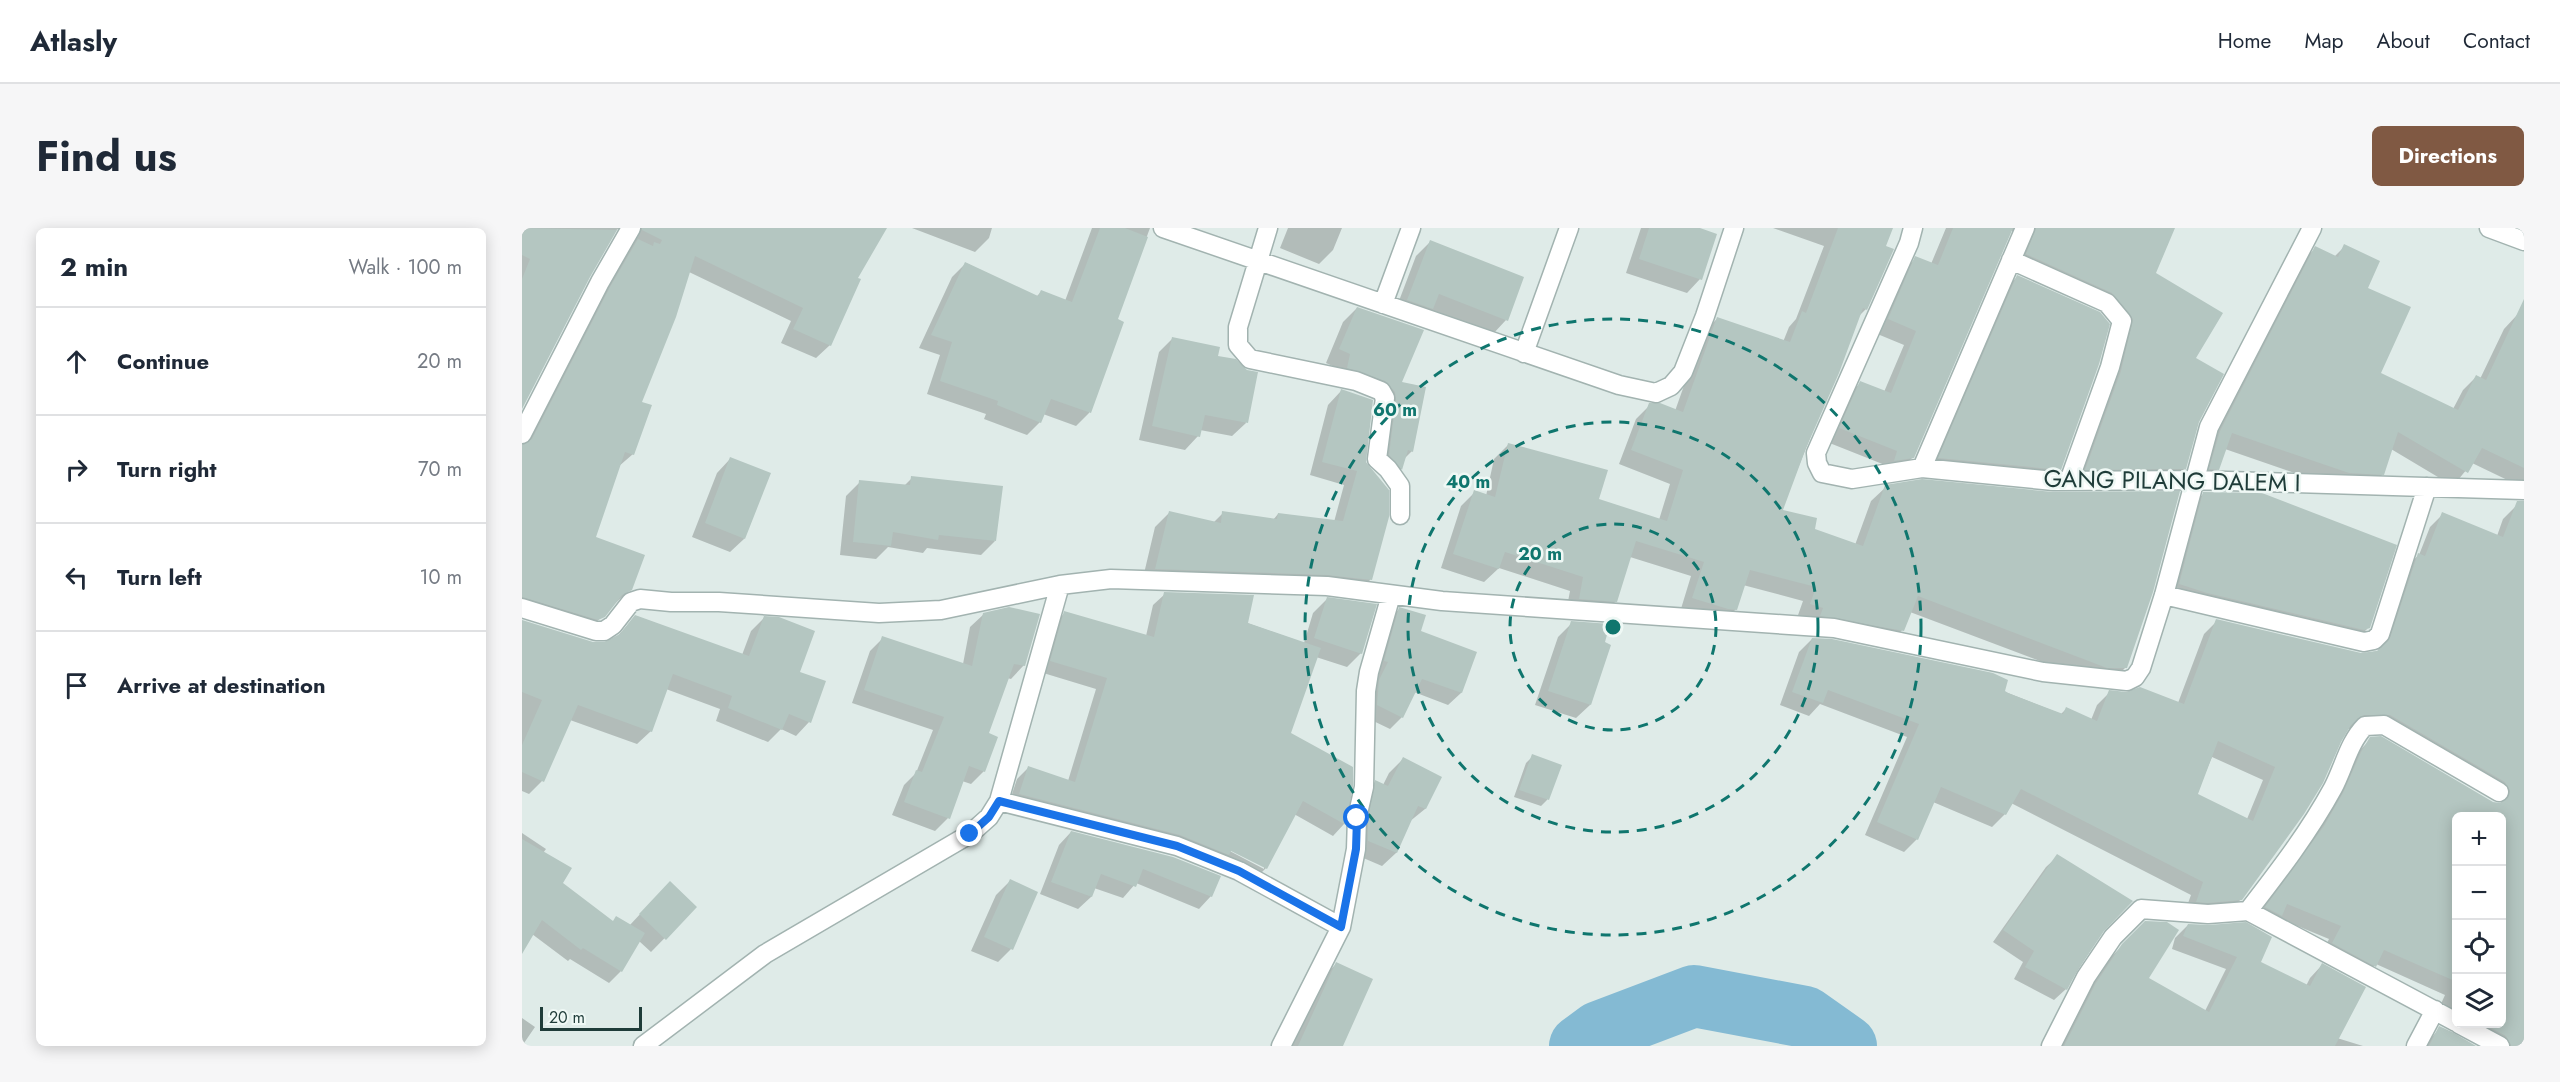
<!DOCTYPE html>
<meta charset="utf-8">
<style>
:root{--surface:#fff;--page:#f6f6f7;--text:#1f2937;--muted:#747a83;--line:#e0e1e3;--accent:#805943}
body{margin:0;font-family:Jost,sans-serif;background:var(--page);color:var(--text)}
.controls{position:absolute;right:18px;bottom:18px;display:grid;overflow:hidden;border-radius:9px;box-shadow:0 3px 15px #0003}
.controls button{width:54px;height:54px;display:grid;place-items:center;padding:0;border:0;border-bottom:2px solid var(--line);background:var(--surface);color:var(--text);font:30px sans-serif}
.scale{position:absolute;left:18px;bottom:15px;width:102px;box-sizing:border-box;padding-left:6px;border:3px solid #1f3c39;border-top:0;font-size:16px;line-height:21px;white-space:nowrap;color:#1f3c39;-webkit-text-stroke:4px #eff8f5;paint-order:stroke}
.stop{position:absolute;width:18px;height:18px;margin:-14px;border:4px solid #1a73e8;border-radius:50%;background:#fff}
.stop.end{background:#1a73e8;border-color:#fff;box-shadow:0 2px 6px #0008}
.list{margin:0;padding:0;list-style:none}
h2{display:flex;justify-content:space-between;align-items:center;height:78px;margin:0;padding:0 24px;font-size:26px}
h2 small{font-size:20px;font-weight:400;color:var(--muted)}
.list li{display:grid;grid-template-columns:39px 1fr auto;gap:18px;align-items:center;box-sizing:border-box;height:108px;padding:0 24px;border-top:2px solid var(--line)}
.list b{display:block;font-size:22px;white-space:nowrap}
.list em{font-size:20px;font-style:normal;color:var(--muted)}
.icon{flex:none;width:33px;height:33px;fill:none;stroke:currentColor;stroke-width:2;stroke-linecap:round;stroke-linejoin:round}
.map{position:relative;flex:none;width:2002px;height:818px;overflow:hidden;border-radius:9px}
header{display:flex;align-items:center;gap:36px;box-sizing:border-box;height:84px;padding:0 30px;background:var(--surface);border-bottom:2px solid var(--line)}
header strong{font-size:28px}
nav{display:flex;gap:33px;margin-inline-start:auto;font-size:21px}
.intro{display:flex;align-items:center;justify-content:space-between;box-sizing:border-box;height:144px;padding:0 36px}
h1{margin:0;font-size:42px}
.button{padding:15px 27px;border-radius:9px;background:var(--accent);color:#fff;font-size:21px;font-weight:700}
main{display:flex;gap:36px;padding:0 36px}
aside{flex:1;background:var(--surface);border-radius:9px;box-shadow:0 3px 15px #0003}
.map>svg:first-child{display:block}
</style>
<header>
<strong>Atlasly</strong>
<nav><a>Home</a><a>Map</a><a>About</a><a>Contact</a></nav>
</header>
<div class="intro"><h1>Find us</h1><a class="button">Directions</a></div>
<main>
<aside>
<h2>2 min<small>Walk · 100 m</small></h2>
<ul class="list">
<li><svg class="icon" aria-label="ahead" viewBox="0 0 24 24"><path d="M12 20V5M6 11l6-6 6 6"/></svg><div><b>Continue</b></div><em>20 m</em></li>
<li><svg class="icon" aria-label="right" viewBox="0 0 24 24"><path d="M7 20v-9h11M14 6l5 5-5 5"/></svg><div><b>Turn right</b></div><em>70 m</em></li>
<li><svg class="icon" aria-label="left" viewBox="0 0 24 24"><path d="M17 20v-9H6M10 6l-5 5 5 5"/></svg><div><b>Turn left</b></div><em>10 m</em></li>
<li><svg class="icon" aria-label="arrive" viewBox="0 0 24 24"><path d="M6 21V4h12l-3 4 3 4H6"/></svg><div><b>Arrive at destination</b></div></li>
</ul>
</aside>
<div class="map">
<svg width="2002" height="818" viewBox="0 0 2002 818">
<rect width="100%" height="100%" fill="#dfebe8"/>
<path fill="#0003" fill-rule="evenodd" d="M 0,0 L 364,0 L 334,50 L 308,117 L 294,130 L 259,115 L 269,93 L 167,44 L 118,175 L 111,226 L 96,239 L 72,310 L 108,361 L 64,404 L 0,385 L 0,217 L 75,74 L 106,8 L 96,1 L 93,3 L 67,48 L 0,178 Z
M 390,0 L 470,0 L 467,10 L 453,24 Z
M 570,0 L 628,0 L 594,92 L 600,95 L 567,185 L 554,198 L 521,186 L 518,194 L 505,207 L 462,191 L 464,186 L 405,166 L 418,127 L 397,120 L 430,49 L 444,35 L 514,69 L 519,64 L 543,73 Z
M 766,0 L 820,0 L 811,22 L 797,36 L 758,20 Z
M 1119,0 L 1173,0 L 1178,51 L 1165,65 L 1104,45 Z
M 1251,0 L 1369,0 L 1344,81 L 1336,89 L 1259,283 L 1291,302 L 1333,317 L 1349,273 L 1364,259 L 1604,439 L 1590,453 L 1571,453 L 1388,384 L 1380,402 L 1367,416 L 1275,390 L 1281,373 L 1221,357 L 1214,381 L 1200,395 L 1158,384 L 1169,348 L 1108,329 L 1094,373 L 1080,387 L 1044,384 L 1048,363 L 977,340 L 962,354 L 919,340 L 939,278 L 953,264 L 964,268 L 972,231 L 986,217 L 1075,272 L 1137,292 L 1148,256 L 1097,236 L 1114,191 L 1128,177 L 1153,183 L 1181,104 L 1195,91 L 1261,114 L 1267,99 L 1274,91 L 1302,18 Z
M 1424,0 L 1651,0 L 1632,46 L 1672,131 L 1676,194 L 1663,240 L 1649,254 L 1551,255 L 1598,104 L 1576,78 L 1491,40 L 1498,6 L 1488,2 L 1391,229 L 1377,243 L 1359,246 L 1363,237 L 1305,214 L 1325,169 L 1338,155 L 1362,164 L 1382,117 L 1353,105 L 1380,44 L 1394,30 L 1409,36 Z
M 908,14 L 984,92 L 971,106 L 908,82 L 896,94 L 872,86 L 894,28 Z
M 1823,18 L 1844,61 L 1857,146 L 1931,181 L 1941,162 L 1954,149 L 1958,151 L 1982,101 L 1995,87 L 2002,91 L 2002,260 L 1950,235 L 1931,258 L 1869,221 L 1861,246 L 1847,260 L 1813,259 L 1703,221 L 1696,241 L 1682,255 L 1684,218 L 1780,33 L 1794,20 L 1812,29 Z
M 1495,49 L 1538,241 L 1524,254 L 1404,243 L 1482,62 Z
M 835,80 L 878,155 L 890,223 L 882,231 L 879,241 L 866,254 L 854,241 L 855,171 L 849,166 L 812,153 L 815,140 L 804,135 L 821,94 Z
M 651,110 L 694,129 L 724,195 L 710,208 L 678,202 L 676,208 L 663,222 L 617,212 L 637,124 Z
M 819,163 L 843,235 L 848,352 L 834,366 L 620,354 L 633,299 L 647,285 L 691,295 L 701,285 L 751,292 L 756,286 L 812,294 L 822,257 L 788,247 L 806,177 Z
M 208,231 L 222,311 L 208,324 L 170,309 L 195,245 Z
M 390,250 L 473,313 L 459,327 L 405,320 L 401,325 L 366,319 L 354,331 L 318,327 L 324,268 L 338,254 L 382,258 Z
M 1682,265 L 1845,401 L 1833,413 L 1646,368 L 1670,277 Z
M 1994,278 L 2002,281 L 2002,818 L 1966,818 L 1913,789 L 1923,767 L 1854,736 L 1840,750 L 1799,728 L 1807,711 L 1756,690 L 1732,692 L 1768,644 L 1799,596 L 1834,526 L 1847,513 L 1971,575 L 1985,575 L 1973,571 L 1854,500 L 1825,501 L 1719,671 L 1706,685 L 1662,686 L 1669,667 L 1489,575 L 1483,586 L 1470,599 L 1411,574 L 1395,611 L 1382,624 L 1343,607 L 1385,509 L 1298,476 L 1287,488 L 1258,477 L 1277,424 L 1290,411 L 1481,463 L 1539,486 L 1544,481 L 1569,492 L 1575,477 L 1588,464 L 1656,475 L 1682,406 L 1695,393 L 1839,426 L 1856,423 L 1883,339 L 1897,327 L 1908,299 L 1921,286 L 1975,308 L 1981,291 ZM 1690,529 L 1741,552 L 1725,591 L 1674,567 ZM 1934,588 L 1980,588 L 1980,796 L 1934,796 Z
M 643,366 L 782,415 L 791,385 L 805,371 L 839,425 L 825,439 L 794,429 L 767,506 L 829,557 L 822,596 L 811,608 L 772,586 L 744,640 L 732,652 L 698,634 L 486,578 L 495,551 L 507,539 L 546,553 L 574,461 L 518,444 L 531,396 L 543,385 L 624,408 L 631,377 ZM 703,618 L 742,638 L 742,641 L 702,620 Z
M 878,380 L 897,404 L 953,425 L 939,465 L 926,477 L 892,464 L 880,489 L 868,501 L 843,489 L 866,393 Z
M 462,386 L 502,437 L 489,451 L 485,450 L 465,506 L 462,543 L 449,556 L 440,553 L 426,590 L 413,603 L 370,587 L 382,557 L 394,545 L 411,502 L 330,475 L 348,423 L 361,410 L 441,436 L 448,399 Z
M 114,388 L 220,427 L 229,403 L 242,390 L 276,445 L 302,454 L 287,494 L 274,508 L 259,501 L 246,514 L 194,493 L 198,481 L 144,461 L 129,503 L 115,516 L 48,492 L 20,553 L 7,566 L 0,563 L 0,393 L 74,416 L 88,414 L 93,411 Z
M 1050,395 L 1068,477 L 1054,490 L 1013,477 L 1036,409 Z
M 1011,528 L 1038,538 L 1025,572 L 1019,578 L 992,569 L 1004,535 Z
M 881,531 L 918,550 L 903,581 L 887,594 L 874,625 L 860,638 L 832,626 L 840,567 L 854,553 L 861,557 L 867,545 Z
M 549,604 L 689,668 L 677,681 L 614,655 L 601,670 L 572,660 L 569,669 L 556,681 L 518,666 L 537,617 Z
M 0,605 L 24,621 L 21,625 L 39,656 L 90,694 L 107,698 L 134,669 L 173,679 L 129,724 L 117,713 L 99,743 L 87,755 L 48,731 L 46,733 L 10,706 L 0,717 Z
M 1536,628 L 1581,702 L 1544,761 L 1532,772 L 1492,751 L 1501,734 L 1471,714 L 1524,639 Z
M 488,653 L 489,721 L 476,734 L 449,723 L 474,667 Z
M 1624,694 L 1625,750 L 1683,783 L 1704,741 L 1650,721 L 1653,710 L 1666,697 L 1784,758 L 1788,750 L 1800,737 L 1815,810 L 1841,818 L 1537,818 L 1562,769 L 1587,731 Z
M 814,736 L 819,818 L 769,818 L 802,748 Z
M 0,790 L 13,799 L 0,818 Z
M 1918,800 L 1951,818 L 1902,818 Z"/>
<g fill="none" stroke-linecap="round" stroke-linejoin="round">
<path stroke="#84bad3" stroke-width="62" d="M 1058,818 L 1077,804 L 1172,768 L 1283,789 L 1324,818"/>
</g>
<path fill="#b4c6c1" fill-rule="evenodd" d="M 0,0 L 95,2 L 68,49 L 0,181 L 0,51 L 8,31 L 0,27 Z
M 120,0 L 365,0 L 336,50 L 339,51 L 309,118 L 271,101 L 281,80 L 173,28 L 154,89 L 120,174 L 130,177 L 112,227 L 103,224 L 74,309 L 123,327 L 110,362 L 100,367 L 83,389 L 76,392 L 0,369 L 0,217 L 10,211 L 88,59 L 116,11 L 131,18 L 132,14 L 138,16 L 140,12 L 120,2 Z
M 578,0 L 603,0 L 626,9 L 596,91 L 602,94 L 569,185 L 529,171 L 519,195 L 475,177 L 476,173 L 418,153 L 430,114 L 409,107 L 443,34 L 516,68 L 519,62 L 550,74 Z
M 1127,0 L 1178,0 L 1195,6 L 1180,52 L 1117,31 Z
M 1316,0 L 1371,0 L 1364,18 L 1372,21 L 1345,82 L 1341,80 L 1317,145 L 1284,220 L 1261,282 L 1295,290 L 1293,301 L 1341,318 L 1363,257 L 1400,251 L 1531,264 L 1658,263 L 1631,364 L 1605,440 L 1585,440 L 1396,368 L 1382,403 L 1298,388 L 1301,380 L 1288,376 L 1294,359 L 1228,342 L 1215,382 L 1206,381 L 1170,370 L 1182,334 L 1114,313 L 1095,374 L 1057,371 L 1061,349 L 983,324 L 977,341 L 931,326 L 952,262 L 973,269 L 986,215 L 1086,242 L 1077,271 L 1145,293 L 1161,242 L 1109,222 L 1127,175 L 1138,175 L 1161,184 L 1195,89 L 1268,114 L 1280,83 L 1284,85 Z
M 1431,0 L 1491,0 L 1392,230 L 1372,233 L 1375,223 L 1317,200 L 1338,153 L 1369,165 L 1394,103 L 1366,91 L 1393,28 L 1416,37 Z
M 1514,0 L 1653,0 L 1634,45 L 1701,85 L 1674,130 L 1702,146 L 1677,194 L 1664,241 L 1563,242 L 1599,143 L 1611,91 L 1590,65 L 1504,26 Z
M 908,12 L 1002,49 L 986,93 L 917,66 L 911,81 L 885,72 Z
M 1822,16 L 1858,33 L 1846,60 L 1889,79 L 1859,145 L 1936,182 L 1954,147 L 1964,152 L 2002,71 L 2002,240 L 1960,220 L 1946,245 L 1876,204 L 1862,247 L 1827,245 L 1710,205 L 1697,242 L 1687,241 L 1698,203 L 1793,18 L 1816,29 Z
M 1495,47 L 1578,84 L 1588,96 L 1577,136 L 1539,242 L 1416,230 Z
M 835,79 L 902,102 L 880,154 L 904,159 L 891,224 L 886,222 L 880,242 L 867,227 L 874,171 L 873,164 L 863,153 L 825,140 L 828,126 L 817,121 Z
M 650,109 L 698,119 L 696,128 L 714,131 L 725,142 L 736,144 L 726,195 L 683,187 L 678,209 L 630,198 Z
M 819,161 L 851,172 L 844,234 L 867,262 L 867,289 L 850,352 L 805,347 L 633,341 L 647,283 L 699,295 L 700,283 L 755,291 L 756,285 L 821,293 L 835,243 L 800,234 Z
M 208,229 L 249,245 L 223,311 L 183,295 Z
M 389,248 L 481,258 L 474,313 L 417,307 L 416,312 L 371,304 L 369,318 L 331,314 L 337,252 L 388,257 Z
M 1681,264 L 1740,265 L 1875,317 L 1848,400 L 1842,402 L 1685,365 L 1657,356 Z
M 1995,273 L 2002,273 L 2002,818 L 1989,818 L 1984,808 L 1960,795 L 1980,795 L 1980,588 L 1935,588 L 1935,754 L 1862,722 L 1854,739 L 1810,715 L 1819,698 L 1765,676 L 1760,688 L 1743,679 L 1802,598 L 1821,565 L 1839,524 L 1848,509 L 1859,508 L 1971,574 L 1978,575 L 1986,570 L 1988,563 L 1983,554 L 1868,487 L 1842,487 L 1829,497 L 1819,514 L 1801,555 L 1782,586 L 1720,672 L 1686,675 L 1674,674 L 1681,654 L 1499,561 L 1484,587 L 1419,559 L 1396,612 L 1355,594 L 1397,496 L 1306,462 L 1301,475 L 1270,464 L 1290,410 L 1310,411 L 1471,445 L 1486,452 L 1483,463 L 1486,465 L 1541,486 L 1544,479 L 1575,493 L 1587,462 L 1604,464 L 1618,459 L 1662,476 L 1694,391 L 1839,425 L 1855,423 L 1868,410 L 1896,325 L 1903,328 L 1920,284 L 1981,309 ZM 1696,513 L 1753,539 L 1731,593 L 1676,566 Z
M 642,364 L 732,367 L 726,395 L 799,420 L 769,505 L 831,539 L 831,558 L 824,597 L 781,573 L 745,641 L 709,623 L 707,627 L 658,607 L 497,566 L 506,538 L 553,554 L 585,450 L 528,433 L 542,383 L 632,409 Z
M 805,369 L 855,376 L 840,426 L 792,410 Z
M 487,379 L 518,386 L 503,438 L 492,436 L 467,505 L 476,509 L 463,544 L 447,538 L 428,591 L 382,574 L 394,542 L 400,544 L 422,489 L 342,462 L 360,408 L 450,438 L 461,385 Z
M 877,379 L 904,387 L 899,403 L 955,424 L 940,465 L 900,451 L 881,490 L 855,477 L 857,452 L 866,434 L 862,433 Z
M 113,387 L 227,428 L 242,388 L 257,389 L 293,403 L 278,444 L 304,453 L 289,495 L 267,486 L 260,502 L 206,480 L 210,468 L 151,446 L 130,504 L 56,477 L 22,554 L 0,544 L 0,517 L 20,472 L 0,464 L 0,392 L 71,414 L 82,414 L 98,406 Z
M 1049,393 L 1088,396 L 1083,414 L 1089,417 L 1069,477 L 1026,463 Z
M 1010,526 L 1040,537 L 1027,572 L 997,562 Z
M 881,529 L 920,549 L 904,581 L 896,578 L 875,625 L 846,613 L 846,591 L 853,552 L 866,558 Z
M 549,603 L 651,629 L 699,648 L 690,669 L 621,641 L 614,659 L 579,646 L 570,669 L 529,654 Z
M 0,611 L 50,640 L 41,655 L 91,693 L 94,688 L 123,705 L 100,744 L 61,720 L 59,722 L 20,692 L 0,726 Z
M 1535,626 L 1611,673 L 1582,703 L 1555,743 L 1545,762 L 1503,739 L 1512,723 L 1481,702 Z
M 488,651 L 516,664 L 491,722 L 462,709 Z
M 148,653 L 175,679 L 144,712 L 117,686 Z
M 1623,693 L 1645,694 L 1657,702 L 1627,750 L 1687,784 L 1715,729 L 1661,708 L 1666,696 L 1687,697 L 1724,694 L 1750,709 L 1739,734 L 1788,758 L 1800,735 L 1844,759 L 1813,818 L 1542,818 L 1574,755 L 1600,716 Z
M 814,734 L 851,751 L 821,818 L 776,818 Z
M 1917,798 L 1930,804 L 1954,818 L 1907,818 Z"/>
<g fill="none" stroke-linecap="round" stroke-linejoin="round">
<g stroke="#a2b3b0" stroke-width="21">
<path id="minor" d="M 641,0 L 1097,157 L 1134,165 L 1149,158 L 1161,144 L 1183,88 L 1212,0
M 746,0 L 716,99 L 716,117 L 728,131 L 834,153 L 859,163 L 863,170 L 855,231 L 866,241 L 878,258 L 878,287
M 1391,0 L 1387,15 L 1294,225 L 1295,235 L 1300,245 L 1330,251 L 1400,240 L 1532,253 L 1671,252 L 2002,262
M 1967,0 L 2002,13
M 1489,32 L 1585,75 L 1600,93 L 1588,139 L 1547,253
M 861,76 L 889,0
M 1002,125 L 1047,0
M 0,206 L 78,54 L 109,0
M 1400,240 L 1503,0
M 1642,367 L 1842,414 L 1852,412 L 1858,406 L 1905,259
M 0,380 L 74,403 L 82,403 L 91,397 L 109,374 L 118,371 L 149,374 L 197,374 L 357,385 L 419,382 L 538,357 L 589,351 L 805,358 L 920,373 L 1312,400 L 1521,444 L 1605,453 L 1613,449 L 1619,440 L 1642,367 L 1687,199 L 1790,0
M 477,573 L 655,618 L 717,643 L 819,699
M 1726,683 L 1934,794
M 1937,796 L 1978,818
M 121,818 L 243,726 L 448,606 L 467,589 L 477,573 L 538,357
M 759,818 L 819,699 L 834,621 L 835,590 L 842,559 L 844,463 L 847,444 L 869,367
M 1529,818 L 1564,749 L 1591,709 L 1619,681 L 1686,686 L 1726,683 C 1757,643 1787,604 1811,560 C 1822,539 1827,514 1843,498 L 1862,497 L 1977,564
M 1894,818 L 1913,782"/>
</g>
<use href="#minor" stroke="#fff" stroke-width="18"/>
</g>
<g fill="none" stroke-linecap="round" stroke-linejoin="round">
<path stroke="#1a73e8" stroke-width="8" d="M 448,606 L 467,589 L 477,573 L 655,618 L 717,643 L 819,699 L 834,621 L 835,590"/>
</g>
<g fill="none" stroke="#0f766e" stroke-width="3" stroke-dasharray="10 8">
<circle cx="1091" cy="399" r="103"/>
<circle cx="1091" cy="399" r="205"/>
<circle cx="1091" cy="399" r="308"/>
</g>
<g text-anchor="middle" stroke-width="5" stroke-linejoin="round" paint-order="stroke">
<g font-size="24" fill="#1f3c39" stroke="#eff8f5">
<text transform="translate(1650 253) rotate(1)" y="8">GANG PILANG DALEM I</text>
</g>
</g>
<circle cx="1091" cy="399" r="9" fill="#0f766e" stroke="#eff8f5" stroke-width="3"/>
<g font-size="18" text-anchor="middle" font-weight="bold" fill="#0f766e" stroke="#eff8f5" stroke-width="5" stroke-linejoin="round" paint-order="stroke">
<text x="873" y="188">60 m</text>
<text x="946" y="260">40 m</text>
<text x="1018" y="332">20 m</text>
</g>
</svg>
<div class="controls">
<button>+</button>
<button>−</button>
<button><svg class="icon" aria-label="locate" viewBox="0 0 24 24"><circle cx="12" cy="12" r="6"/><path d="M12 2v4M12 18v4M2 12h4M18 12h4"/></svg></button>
<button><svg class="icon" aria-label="layers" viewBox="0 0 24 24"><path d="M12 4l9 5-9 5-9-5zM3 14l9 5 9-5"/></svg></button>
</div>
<div class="scale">20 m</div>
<div class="stop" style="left:835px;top:590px"></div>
<div class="stop end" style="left:448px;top:606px"></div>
</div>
</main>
